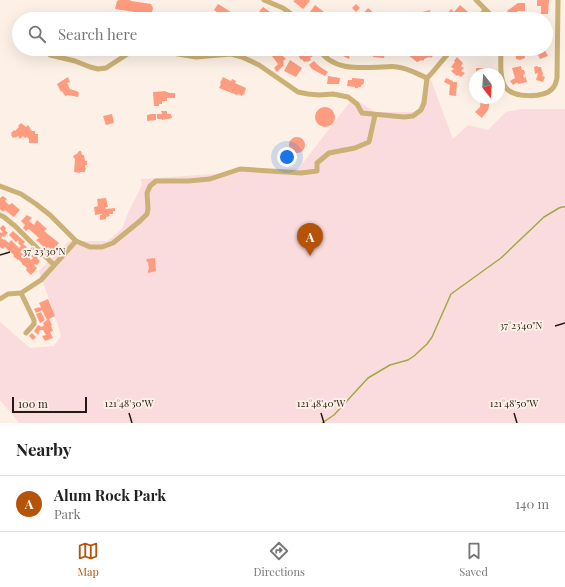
<!DOCTYPE html>
<meta charset="utf-8">
<style>
:root{--surface:#fff;--page:#f2f2f2;--text:#222;--muted:#767676;--line:#e0e0e0;--accent:#b45309}
body{margin:0;font-family:"Playfair Display",serif;background:var(--page);color:var(--text)}
.compass{position:absolute;left:469px;top:68px;width:36px;height:36px;border-radius:50%;background:var(--surface);box-shadow:0 4px 16px #0002;rotate:163deg}
.scale{position:absolute;left:12px;bottom:10px;width:75px;box-sizing:border-box;padding-left:4px;border:2px solid #241a10;border-top:0;font-size:11px;line-height:14px;white-space:nowrap;color:#241a10;-webkit-text-stroke:3px #fdf1e7;paint-order:stroke}
.you{position:absolute;left:287px;top:157px;width:14px;height:14px;margin:-10px;border:3px solid #fff;border-radius:50%;background:#1a73e8;box-shadow:0 0 0 6px #1a73e833}
.badge{display:grid;place-items:center;width:26px;height:26px;border-radius:50%;background:var(--accent);color:#fff;font-size:13px;font-weight:700}
.pin{position:absolute;translate:-50% -33px;filter:drop-shadow(0 1px 2px #0008)}
.pin::after{content:'';position:absolute;top:21px;width:14px;height:12px;background:inherit;clip-path:polygon(0 0,100% 0,50% 100%)}
.list{margin:0;padding:0;list-style:none}
h2{display:flex;justify-content:space-between;align-items:center;height:52px;margin:0;padding:0 16px;font-size:17px}
h2 small{font-size:13px;font-weight:400;color:var(--muted)}
.list li{display:grid;grid-template-columns:26px 1fr auto;gap:12px;align-items:center;box-sizing:border-box;height:56px;padding:0 16px;border-top:1px solid var(--line)}
.list b{display:block;font-size:15px;white-space:nowrap}
.list p{margin:0;font-size:13px;white-space:nowrap;color:var(--muted)}
.list em{font-size:13px;font-style:normal;color:var(--muted)}
.icon{flex:none;width:22px;height:22px;fill:none;stroke:currentColor;stroke-width:2;stroke-linecap:round;stroke-linejoin:round}
.map{position:relative;flex:none;width:565px;height:423px;overflow:hidden}
.search{position:absolute;background:var(--surface);box-shadow:0 4px 16px #0002;left:12px;right:12px;top:12px;height:44px;display:flex;align-items:center;gap:10px;box-sizing:border-box;padding:0 14px;border-radius:22px;color:var(--muted);font-size:15px}
.sheet{height:108px;background:var(--surface)}
nav{display:flex;justify-content:space-around;align-items:center;box-sizing:border-box;height:56px;border-top:1px solid var(--line);background:var(--surface);font-size:11px;color:var(--muted)}
nav a{display:grid;justify-items:center;gap:2px}
nav .on{color:var(--accent)}
.map>svg:first-child{display:block}
</style>
<div class="map">
<svg width="565" height="423" viewBox="0 0 565 423">
<rect width="100%" height="100%" fill="#fdf1e7"/>
<path fill="#fadcde" d="M 428,72 L 453,139 L 468,125 L 488,130 L 506,112 L 521,109 L 565,109 L 565,423 L 19,423 L 0,400 L 0,322 L 30,348 L 54,346 L 61,336 L 57,322 L 39,271 L 69,241 L 107,241 L 122,229 L 128,213 L 142,185 L 141,179 L 299,168 L 353,98 L 375,112 L 413,112 L 419,109 Z"/>
<g fill="none" stroke-linecap="round" stroke-linejoin="round">
<path stroke="#a3a943" stroke-width="1.5" d="M 322,423 L 334,415 L 368,378 L 390,365 L 408,360 L 414,356 L 427,344 L 432,337 L 451,294 L 501,258 L 544,217 L 559,208 L 562,207 L 565,207"/>
</g>
<path fill="#ff9c7f" d="M 119,0 L 130,0 L 131,1 L 151,4 L 153,8 L 151,17 L 136,15 L 135,12 L 115,9 L 117,1 Z
M 295,0 L 309,0 L 310,1 L 303,9 L 293,1 Z
M 537,0 L 549,0 L 548,14 L 541,14 L 541,6 L 537,6 Z
M 518,3 L 525,3 L 525,11 L 518,11 L 511,16 L 507,11 Z
M 218,4 L 239,17 L 238,19 L 227,19 L 214,10 Z
M 356,4 L 360,8 L 356,12 L 352,8 Z
M 315,5 L 324,12 L 318,19 L 310,12 Z
M 460,5 L 468,12 L 464,16 L 463,15 L 460,19 L 453,19 L 447,14 L 451,9 L 454,12 Z
M 263,7 L 270,12 L 269,13 L 273,17 L 272,19 L 255,19 L 259,14 L 258,13 Z
M 368,8 L 375,14 L 376,13 L 380,16 L 379,17 L 382,19 L 373,19 L 368,15 L 367,16 L 363,14 Z
M 430,10 L 432,18 L 419,19 L 418,13 Z
M 405,12 L 411,16 L 408,19 L 390,19 L 390,16 L 401,17 Z
M 260,49 L 271,49 L 267,55 Z
M 300,49 L 307,49 L 309,53 L 310,52 L 313,56 L 310,58 L 311,60 L 307,62 L 306,61 L 304,62 L 302,59 L 301,60 L 298,55 L 302,52 Z
M 349,49 L 359,49 L 361,53 L 355,55 L 352,53 L 350,54 L 349,59 L 343,56 L 345,52 L 348,50 Z
M 369,49 L 384,49 L 385,53 L 384,58 L 373,57 L 373,55 L 369,55 Z
M 412,49 L 415,49 L 419,52 L 427,49 L 434,49 L 437,51 L 431,58 L 429,57 L 424,59 L 424,60 L 422,61 L 422,60 L 417,62 L 408,55 Z
M 480,49 L 488,49 L 485,53 L 480,52 Z
M 515,49 L 524,49 L 525,58 L 520,60 L 516,59 Z
M 535,49 L 544,49 L 548,56 L 540,59 Z
M 276,53 L 278,55 L 280,53 L 286,59 L 283,61 L 284,63 L 283,64 L 284,65 L 277,72 L 274,68 L 278,64 L 272,56 Z
M 457,57 L 463,63 L 461,66 L 464,68 L 461,71 L 465,73 L 461,77 L 458,75 L 457,76 L 451,71 L 454,69 L 451,67 L 455,62 L 454,61 Z
M 290,60 L 302,68 L 296,77 L 284,71 Z
M 314,61 L 319,66 L 328,72 L 325,76 L 312,69 L 309,65 Z
M 521,66 L 522,70 L 524,70 L 525,74 L 523,75 L 524,78 L 526,77 L 527,82 L 518,84 L 518,83 L 516,83 L 513,85 L 510,81 L 515,78 L 512,68 Z
M 537,66 L 538,67 L 541,67 L 543,74 L 542,76 L 545,77 L 543,82 L 536,80 L 538,73 L 535,74 L 534,67 Z
M 476,68 L 485,68 L 485,74 L 476,74 Z
M 328,76 L 340,78 L 339,84 L 327,84 Z
M 68,77 L 70,82 L 67,83 L 70,89 L 79,92 L 78,97 L 68,95 L 65,96 L 62,91 L 61,92 L 57,84 Z
M 223,77 L 231,81 L 232,79 L 236,81 L 235,83 L 246,88 L 244,95 L 243,94 L 242,96 L 238,94 L 237,95 L 219,88 L 221,84 L 220,83 Z
M 352,78 L 364,79 L 364,83 L 362,85 L 361,85 L 361,87 L 358,87 L 358,88 L 355,88 L 355,87 L 347,86 L 348,80 L 352,80 Z
M 446,78 L 453,81 L 453,82 L 457,82 L 456,96 L 449,95 L 450,85 L 444,82 Z
M 166,91 L 166,92 L 168,92 L 169,93 L 175,93 L 175,98 L 167,98 L 167,101 L 162,101 L 162,104 L 159,104 L 159,106 L 154,106 L 153,92 Z
M 481,98 L 488,98 L 488,99 L 490,100 L 488,110 L 482,118 L 475,112 L 480,107 Z
M315 117a10 10 0 1 1 20 0a10 10 0 1 1-20 0Z
M 161,111 L 167,111 L 167,114 L 171,114 L 172,118 L 162,120 L 162,119 L 157,119 L 157,114 L 162,114 Z
M 112,114 L 114,123 L 106,125 L 103,116 Z
M 151,114 L 156,114 L 156,120 L 147,121 L 147,115 Z
M 21,123 L 26,127 L 28,125 L 32,131 L 35,131 L 35,134 L 38,134 L 38,143 L 29,143 L 29,139 L 27,137 L 25,138 L 23,136 L 20,139 L 18,136 L 15,138 L 15,137 L 13,138 L 11,135 L 12,134 L 11,133 L 14,130 L 15,131 L 19,127 L 18,126 Z
M289 145a8 8 0 1 1 16 0a8 8 0 1 1-16 0Z
M 79,151 L 81,151 L 82,155 L 84,155 L 85,161 L 87,161 L 87,165 L 85,165 L 85,168 L 86,168 L 85,172 L 80,172 L 80,173 L 74,172 L 75,159 L 73,157 L 74,155 L 77,154 Z
M 3,196 L 7,199 L 5,201 L 9,205 L 12,203 L 20,210 L 14,217 L 14,216 L 13,217 L 9,213 L 9,212 L 9,213 L 5,210 L 3,212 L 0,209 L 0,198 Z
M 106,198 L 108,207 L 105,207 L 106,209 L 115,208 L 115,211 L 113,211 L 113,214 L 109,214 L 110,216 L 106,217 L 106,219 L 100,220 L 100,215 L 102,215 L 102,214 L 95,215 L 94,207 L 98,206 L 97,199 Z
M 27,215 L 32,218 L 29,221 L 34,225 L 37,220 L 47,229 L 44,231 L 59,243 L 53,250 L 52,249 L 52,250 L 48,247 L 46,249 L 36,240 L 39,238 L 29,229 L 26,231 L 23,228 L 25,225 L 21,221 Z
M 3,225 L 6,228 L 5,230 L 8,233 L 4,237 L 3,236 L 1,238 L 4,240 L 4,239 L 9,243 L 11,240 L 19,248 L 21,246 L 18,243 L 19,242 L 18,240 L 16,242 L 9,235 L 13,231 L 25,242 L 23,244 L 27,247 L 23,251 L 22,250 L 20,252 L 23,254 L 24,252 L 31,260 L 33,258 L 31,256 L 35,253 L 38,256 L 37,258 L 40,261 L 37,265 L 35,264 L 34,265 L 37,268 L 31,275 L 26,270 L 27,268 L 22,264 L 22,263 L 18,259 L 18,260 L 13,256 L 14,255 L 9,251 L 5,247 L 3,249 L 0,247 L 0,232 L 1,233 L 3,232 L 0,229 L 0,228 Z
M 155,258 L 156,271 L 148,273 L 148,270 L 149,269 L 148,262 L 147,262 L 146,259 Z
M 48,299 L 55,316 L 49,319 L 52,325 L 51,326 L 53,331 L 50,332 L 53,338 L 45,341 L 42,336 L 46,335 L 43,330 L 40,330 L 38,335 L 34,331 L 38,325 L 42,327 L 44,325 L 43,323 L 47,320 L 42,310 L 36,313 L 34,309 L 39,307 L 39,308 L 41,307 L 39,303 Z
M 41,312 L 45,320 L 40,323 L 36,314 Z
M 32,333 L 36,337 L 33,340 L 29,336 Z"/>
<g fill="none" stroke-linecap="round" stroke-linejoin="round">
<path stroke="#cbb175" stroke-width="5" d="M 264,0 L 283,8 L 298,19
M 476,0 L 495,19
M 478,19 L 485,10
M 319,49 C 332,71 360,68 382,67 C 387,67 393,66 397,67 C 408,68 417,74 427,78
M 501,49 C 501,60 499,79 506,88 C 514,98 544,98 552,89 C 556,85 556,82 557,78 L 558,0
M 50,55 L 75,61 L 90,67 L 98,69 L 106,68 L 129,53 L 141,50 L 172,53 L 196,57 L 231,54 L 242,57 L 259,65 L 298,92 L 308,94 L 319,95 L 333,94 L 348,97 L 357,104 L 362,113 L 404,117 L 413,116 L 421,110 L 424,103 L 427,78 L 431,74 L 452,49
M 0,186 L 21,194 L 36,204 L 50,215 L 76,241 L 90,247 L 102,247 L 113,243 L 140,221 L 147,214 L 148,209 L 147,193 L 150,186 L 156,181 L 188,181 L 210,179 L 240,169 L 301,173 L 317,171 L 317,163 L 329,153 L 355,148 L 369,142 L 375,115
M 0,215 L 4,217 L 15,226 L 54,265
M 21,293 L 34,320 L 34,324 L 26,333
M 0,299 L 8,294 L 21,293 L 41,280 L 76,241"/>
</g>
<path fill="none" stroke="#241a10" stroke-width="1.5" d="M 0,255 L 10,252M 555,326 L 565,323M 129,413 L 132,423M 321,413 L 324,423M 514,413 L 517,423"/>
<g font-size="10" text-anchor="middle" fill="#241a10" stroke="#fdf1e7" stroke-width="3.5" stroke-linejoin="round" paint-order="stroke">
<text x="44" y="255">37°23'30"N</text>
<text x="521" y="329">37°23'40"N</text>
<text x="129" y="407">121°48'30"W</text>
<text x="321" y="407">121°48'40"W</text>
<text x="514" y="407">121°48'50"W</text>
</g>
</svg>
<svg class="compass" viewBox="-18 -18 36 36"><path d="M0-13l5 13h-10z" fill="#e53935"/><path d="M0 13l5-13h-10z" fill="#767676"/></svg>
<div class="scale">100 m</div>
<div class="you"></div>
<div class="pin badge" style="left:310px;top:256px">A</div>
<div class="search"><svg class="icon" aria-label="search" viewBox="0 0 24 24"><circle cx="10" cy="10" r="6"/><path d="M15 15l6 6"/></svg>Search here</div>
</div>
<section class="sheet">
<h2>Nearby<small></small></h2>
<ul class="list">
<li><span class="badge">A</span><div><b>Alum Rock Park</b><p>Park</p></div><em>140 m</em></li>
</ul>
</section>
<nav>
<a class="on"><svg class="icon" aria-label="map" viewBox="0 0 24 24"><path d="M3 6l6-2 6 2 6-2v14l-6 2-6-2-6 2zM9 4v14M15 6v14"/></svg>Map</a>
<a><svg class="icon" aria-label="directions" viewBox="0 0 24 24"><path d="M12 3l9 9-9 9-9-9zM9 14v-3h6M13 9l2 2-2 2"/></svg>Directions</a>
<a><svg class="icon" aria-label="saved" viewBox="0 0 24 24"><path d="M7 4h10v16l-5-4-5 4z"/></svg>Saved</a>
</nav>
